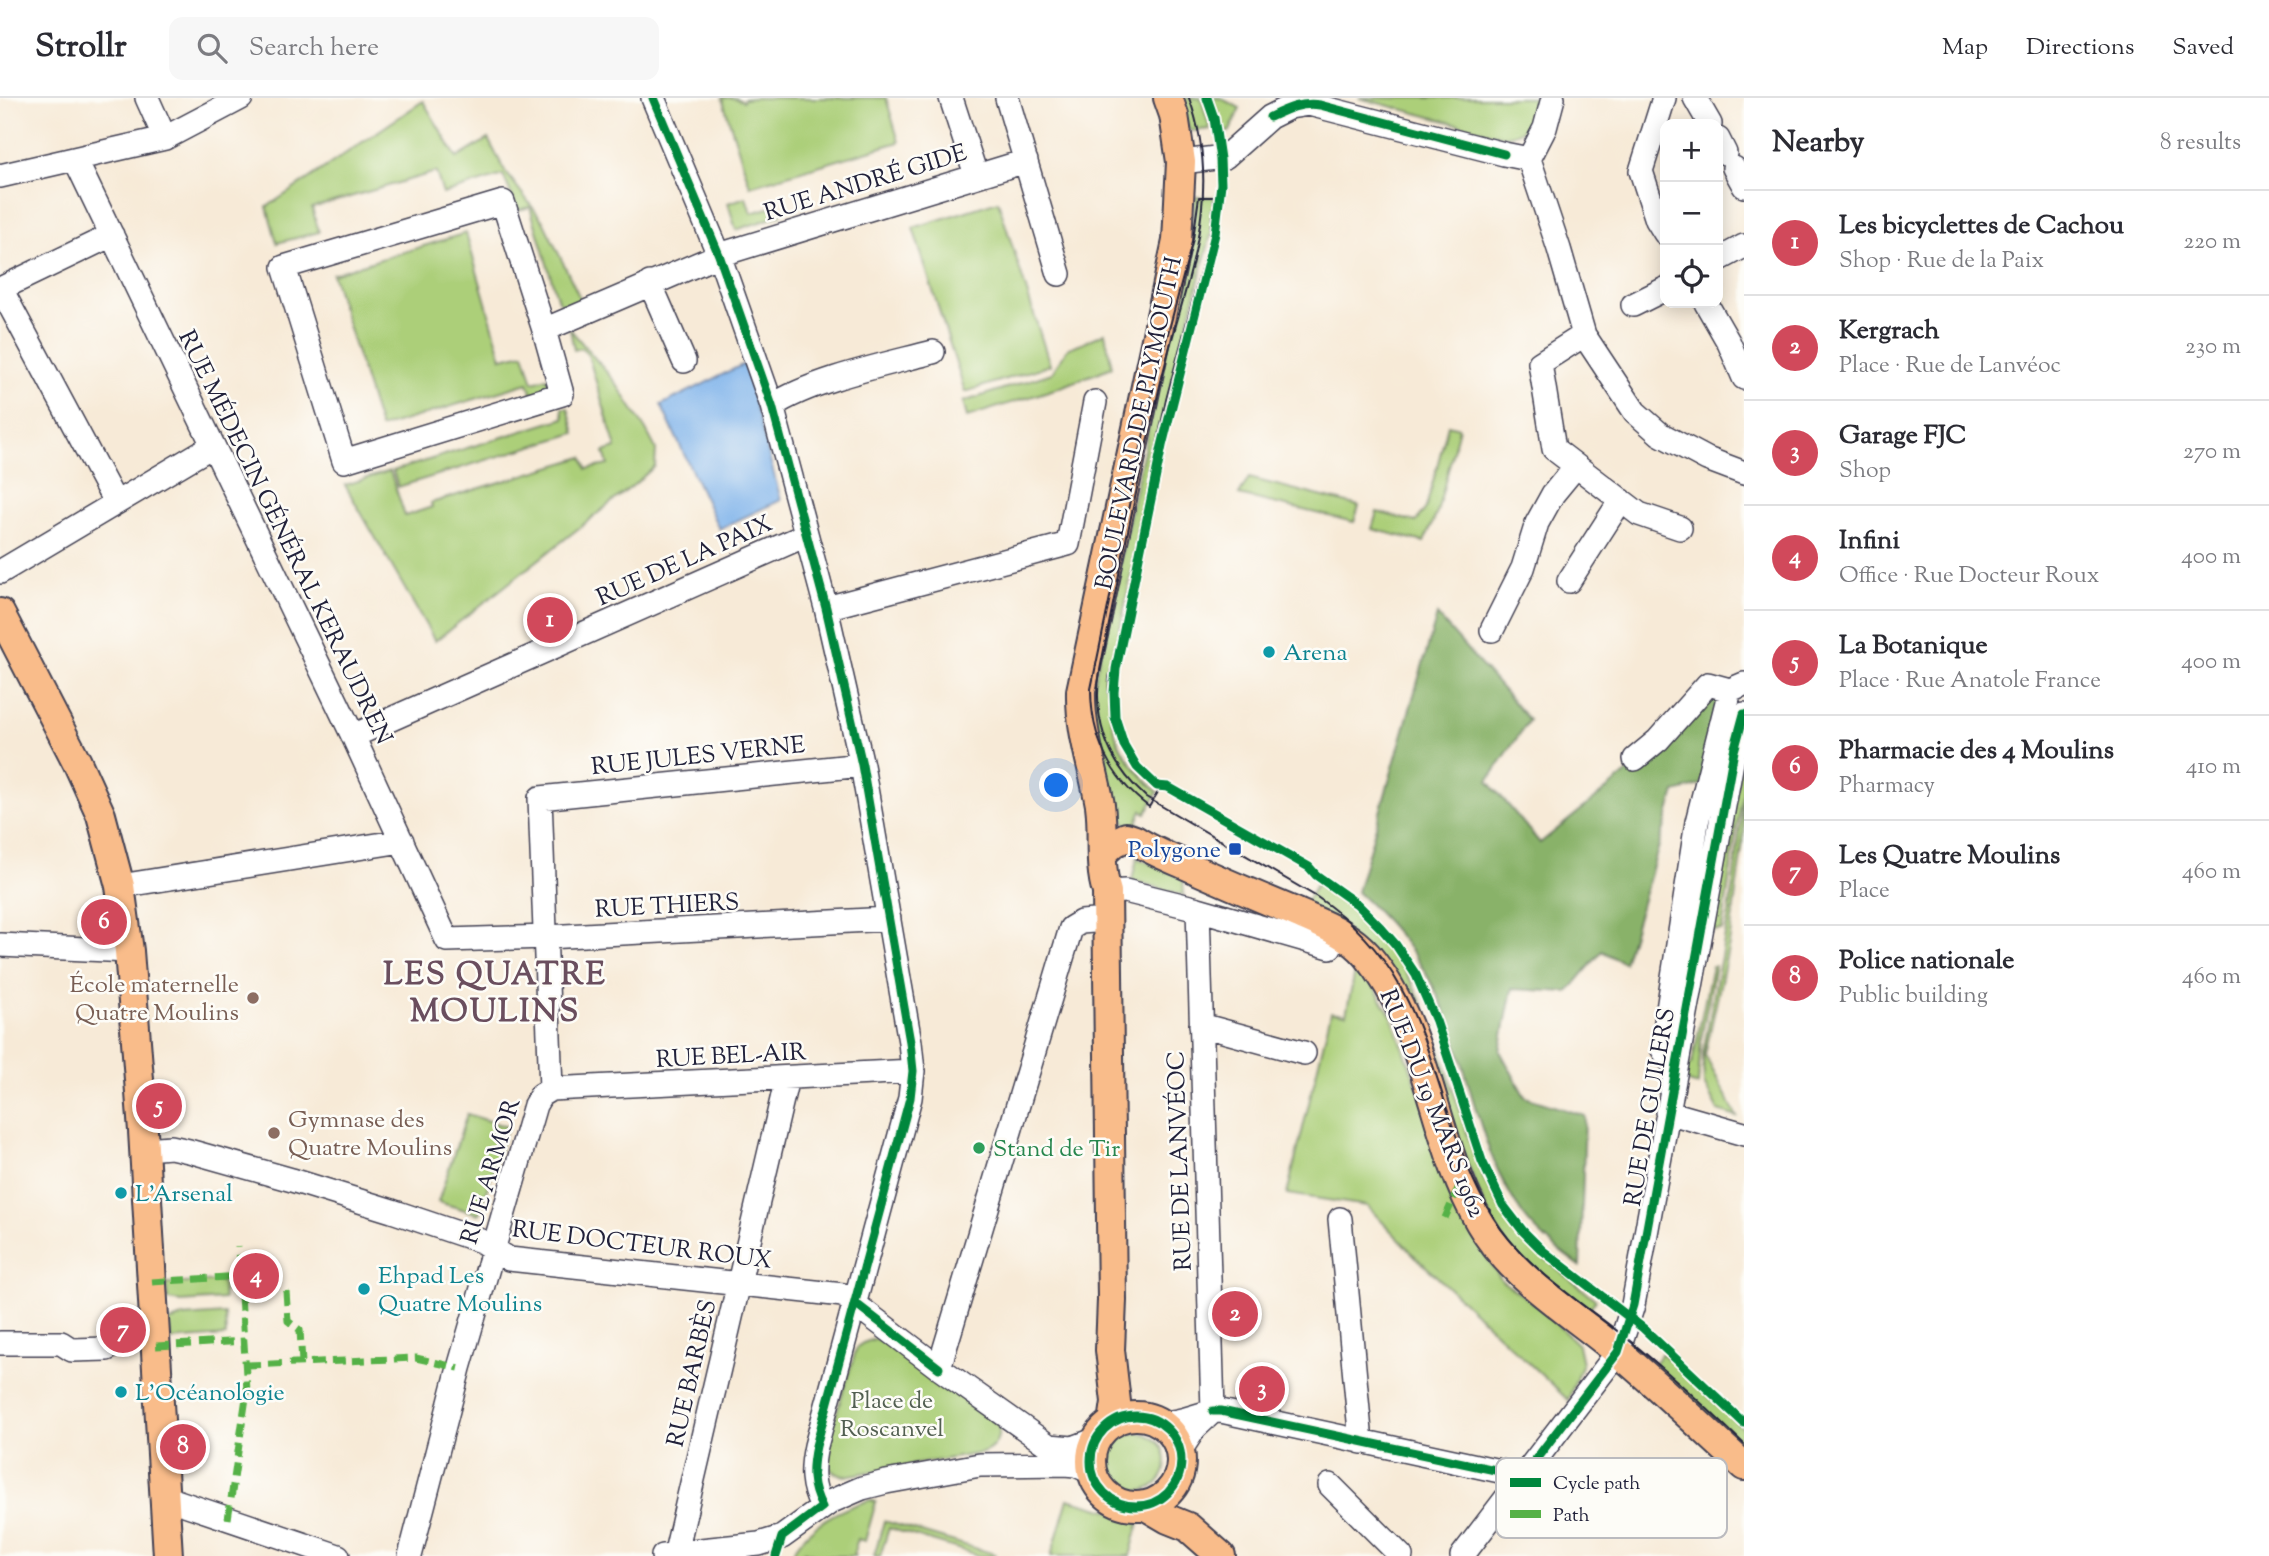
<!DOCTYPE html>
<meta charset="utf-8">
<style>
:root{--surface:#fff;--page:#f7f7f7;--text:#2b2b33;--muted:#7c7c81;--line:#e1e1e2;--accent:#d1495b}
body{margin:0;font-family:"Sorts Mill Goudy",serif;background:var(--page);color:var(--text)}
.controls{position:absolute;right:21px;top:21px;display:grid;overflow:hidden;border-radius:14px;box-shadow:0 4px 18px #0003}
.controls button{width:63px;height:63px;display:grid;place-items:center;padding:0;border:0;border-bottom:2px solid var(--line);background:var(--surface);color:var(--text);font:35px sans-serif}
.you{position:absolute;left:1057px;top:688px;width:24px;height:24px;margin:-18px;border:5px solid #fff;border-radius:50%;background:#1a73e8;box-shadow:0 0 0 10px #1a73e833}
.badge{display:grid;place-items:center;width:46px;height:46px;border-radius:50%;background:var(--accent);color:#fff;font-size:23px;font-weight:700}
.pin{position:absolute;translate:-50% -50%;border:4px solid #fff;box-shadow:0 2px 7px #0006}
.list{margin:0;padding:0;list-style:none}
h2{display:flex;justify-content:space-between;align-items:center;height:91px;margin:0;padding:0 28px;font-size:30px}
h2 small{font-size:23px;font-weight:400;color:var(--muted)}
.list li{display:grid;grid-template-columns:46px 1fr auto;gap:21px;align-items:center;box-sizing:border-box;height:105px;padding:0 28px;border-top:2px solid var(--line)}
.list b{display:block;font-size:26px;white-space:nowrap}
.list p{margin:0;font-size:23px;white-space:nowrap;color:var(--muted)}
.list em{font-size:23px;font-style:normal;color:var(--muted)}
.icon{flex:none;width:38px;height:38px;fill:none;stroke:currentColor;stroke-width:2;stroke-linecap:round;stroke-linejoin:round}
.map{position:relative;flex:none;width:1744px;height:1458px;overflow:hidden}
header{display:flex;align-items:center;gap:42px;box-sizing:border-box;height:98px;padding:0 35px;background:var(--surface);border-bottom:2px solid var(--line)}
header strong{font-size:33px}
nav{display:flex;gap:38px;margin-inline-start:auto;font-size:24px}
.search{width:490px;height:63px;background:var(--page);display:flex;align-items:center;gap:18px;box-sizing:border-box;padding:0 24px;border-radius:14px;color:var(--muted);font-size:26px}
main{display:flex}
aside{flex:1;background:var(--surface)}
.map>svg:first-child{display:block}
</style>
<header>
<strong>Strollr</strong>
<div class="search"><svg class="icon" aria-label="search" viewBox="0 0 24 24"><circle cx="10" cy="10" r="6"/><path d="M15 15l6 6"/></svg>Search here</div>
<nav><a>Map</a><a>Directions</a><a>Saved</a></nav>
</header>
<main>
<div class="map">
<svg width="1744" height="1458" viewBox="0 0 1744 1458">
<rect width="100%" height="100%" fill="#fdfcf7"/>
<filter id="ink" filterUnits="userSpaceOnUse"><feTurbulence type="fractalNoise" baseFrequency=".0143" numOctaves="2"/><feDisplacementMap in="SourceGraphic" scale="14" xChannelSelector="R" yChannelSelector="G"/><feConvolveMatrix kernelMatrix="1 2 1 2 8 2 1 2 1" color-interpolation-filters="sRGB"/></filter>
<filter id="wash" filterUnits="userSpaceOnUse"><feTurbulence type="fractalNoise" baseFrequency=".00686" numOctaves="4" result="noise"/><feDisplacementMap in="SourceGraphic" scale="28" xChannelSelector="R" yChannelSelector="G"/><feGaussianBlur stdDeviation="1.57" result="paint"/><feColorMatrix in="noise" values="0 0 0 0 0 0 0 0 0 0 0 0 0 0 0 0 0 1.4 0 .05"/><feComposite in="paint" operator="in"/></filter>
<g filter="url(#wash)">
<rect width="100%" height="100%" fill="#f7ead7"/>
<path fill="#accf79" stroke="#67785a" stroke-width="2" d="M 722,0 L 734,0 L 743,3 L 744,1 L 753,0 L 886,0 L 899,44 L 750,88 Z
M 1178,0 L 1201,0 L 1210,31 L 1190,33 Z
M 1212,0 L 1220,0 L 1240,10 L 1230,33 L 1226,35 Z
M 1359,0 L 1536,0 C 1531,23 1528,36 1503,38 Z
M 423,3 L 457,60 L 488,41 L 505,73 L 543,123 L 581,202 L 567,210 L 558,203 L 530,109 L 518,112 L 503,77 L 443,96 L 436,74 L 312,110 L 319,134 L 277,145 L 267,109 Z
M 746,99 L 751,115 L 779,107 L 781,117 L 736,132 L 728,105 Z
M 1195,99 L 1216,99 L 1212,133 L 1167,303 L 1110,580 C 1106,633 1120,659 1158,694 L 1146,715 L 1142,712 L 1137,724 L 1141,727 L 1136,733 L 1124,724 L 1112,702 L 1089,607 L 1192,128 Z
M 998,103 L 1050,267 L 965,294 L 913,130 Z
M 466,135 L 502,260 L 524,255 L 533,284 L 547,280 L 549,285 L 545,291 L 532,297 L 528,285 L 380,330 L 332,176 Z
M 570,231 L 616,285 L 646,332 L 656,351 L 655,368 L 635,386 L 435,543 L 345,387 L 390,373 L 405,418 L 432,409 L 431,405 L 583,359 L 587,371 L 608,367 L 604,354 L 616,350 L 588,257 L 582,250 L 574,252 Z
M 1105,235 L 1112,269 L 1058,290 L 967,319 L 963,304 L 1052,275 L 1067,251 Z
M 562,310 L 568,310 L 575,335 L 398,389 L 393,373 L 564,320 Z
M 1448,327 L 1459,330 L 1437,415 L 1424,444 L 1372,431 L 1377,414 L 1416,424 L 1426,410 Z
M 1249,380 L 1359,408 L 1354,424 L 1239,397 Z
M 1744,647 L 1744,690 L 1736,734 L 1722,832 L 1710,833 Z
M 1744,698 L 1744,735 L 1729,846 L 1705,957 L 1737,1019 L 1718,1013 L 1704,986 L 1703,955 L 1729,816 Z
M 1137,760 L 1183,779 L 1184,797 L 1132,782 Z
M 1317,785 C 1413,849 1426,910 1460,1013 C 1469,1040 1476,1068 1490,1092 C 1515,1139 1555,1170 1596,1202 L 1582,1220 L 1501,1149 L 1407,914 L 1302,811 Z
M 1357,865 L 1365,874 L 1392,919 L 1469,1130 L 1502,1183 L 1538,1208 L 1578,1247 L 1582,1265 L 1568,1302 L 1416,1159 L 1367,1108 L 1287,1096 L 1331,914 L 1346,916 Z
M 1712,868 L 1715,868 L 1701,941 L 1698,987 L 1682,982 L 1684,971 L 1692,965 Z
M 467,1016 L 507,1029 L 479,1116 L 438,1104 Z
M 222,1183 L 224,1201 L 181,1204 L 168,1202 L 166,1186 Z
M 225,1216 L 226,1238 L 171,1242 L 169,1224 L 182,1219 Z
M 874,1241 L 890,1247 L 994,1323 L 999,1330 C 999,1342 994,1351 982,1355 L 845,1378 C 832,1376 825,1369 824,1355 L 857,1249 L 863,1245 Z
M 1662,1255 L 1744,1331 L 1744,1355 L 1650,1270 Z
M1108 1364a29 29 0 1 1 58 0a29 29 0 1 1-58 0Z
M 1068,1401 L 1140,1421 L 1130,1458 L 1051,1458 Z
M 870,1402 L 876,1404 L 865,1443 L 858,1441 L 853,1457 L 856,1458 L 820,1458 L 804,1453 L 802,1458 L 791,1458 C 806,1428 839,1411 870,1402 Z
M 884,1423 L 995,1456 L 994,1458 L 981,1458 L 889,1430 L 880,1458 L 874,1458 Z"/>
<path fill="#89b269" stroke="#566a52" stroke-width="2" d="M 1437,517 L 1529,622 L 1488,683 L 1540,745 L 1653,654 L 1707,591 L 1726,601 L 1701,687 L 1675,694 L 1624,865 L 1602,853 L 1568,894 L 1512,891 L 1500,953 L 1525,999 L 1585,1018 L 1580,1168 C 1560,1154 1538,1137 1524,1118 C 1483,1062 1473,992 1451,929 C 1431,873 1400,833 1357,794 Z"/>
<path fill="#7bb1ea" stroke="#4e6a92" stroke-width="2" d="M 744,266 L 781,402 L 719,431 L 661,307 Z"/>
</g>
<g filter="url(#ink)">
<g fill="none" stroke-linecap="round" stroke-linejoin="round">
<g stroke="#424052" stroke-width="26">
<path id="minor" d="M 147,0 L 165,40
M 653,0 L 719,157 L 772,308 L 826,510 L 862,667 L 910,944 L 913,973 L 910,1000 L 816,1348 C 811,1371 811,1388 822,1409
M 951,0 L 976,77
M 1007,0 L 1059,176
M 1553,0 L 1545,30 L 1529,61 L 1559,151 L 1584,237 L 1635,314 L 1660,336 L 1707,361 L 1744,375
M 1664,0 L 1641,73 L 1657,122 L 1665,135
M 1695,0 L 1710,26
M 1718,41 L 1725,55
M 75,61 L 353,638 L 447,842 L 546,839 L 889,821
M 1181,64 L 1225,59 L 1270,19 L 1290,9 L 1309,6 L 1504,56 L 1529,61
M 1734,70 L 1744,88
M 0,78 L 165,40 L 241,0
M 1718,162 L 1744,148
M 650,185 L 684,263
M 0,191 L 112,137
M 1,191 L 115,404
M 1706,205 L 1729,245 L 1744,280
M 1633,207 L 1665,191
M 544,232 L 503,104 L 284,169 L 344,363 L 562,296 L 544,232 L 719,157 L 1026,63
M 1584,237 L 1540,265 L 1554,351 L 1639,416 L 1680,430
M 772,308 C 814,281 884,267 933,254
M 0,474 L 212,348
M 1569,483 L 1621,402
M 826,510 L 1068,446 L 1095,304
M 1492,532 L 1523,470 L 1537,425 L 1553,396 L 1576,368
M 353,638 L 806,437
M 1635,661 L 1658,642 L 1708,586 L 1730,592 L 1744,586
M 120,788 L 402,743
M 1107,794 L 1125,793 L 1198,811 L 1330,849
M 1198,811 L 1213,1313
M 0,847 L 129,853
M 1201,927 L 1304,955
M 1671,964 L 1662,950 L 1697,724 L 1730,592
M 551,991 L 913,973
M 1667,1014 L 1744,1036
M 144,1051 L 171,1049 L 189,1053 L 292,1082 L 392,1113 L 481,1143 L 509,1161 L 843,1197 L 939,1270 L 1049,1348 L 1073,1350 L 1097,1341
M 1340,1121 L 1361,1344
M 0,1245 L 61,1245 L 72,1252 L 107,1251 L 134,1237 L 155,1235
M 939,1270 L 1071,830 L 1081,824 L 1107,822
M 1159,1325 C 1184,1326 1200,1313 1221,1313 L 1523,1378
M 1180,1353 L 1195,1330 L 1210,1316
M 1330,1387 L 1401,1458
M 164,1399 L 338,1458
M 410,1458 L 459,1270 L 535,1007 L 541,997 L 551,991 L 540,700 L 862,667
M 663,1458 L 691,1453 L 759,1446 L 782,1439 L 832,1403 L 862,1390 L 886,1384 L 980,1367 L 1064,1366 L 1076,1367 L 1093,1375
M 675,1458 L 787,980
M 1462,1458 L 1618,1254 L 1633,1207 L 1734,653 L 1744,616"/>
</g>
<g stroke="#424052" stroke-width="32">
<path id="major" d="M 0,515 L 77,664 L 101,717 L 120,788 L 129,853 L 143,1033 L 168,1458
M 1102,756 L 1114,745 L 1126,739 L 1135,742 C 1152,753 1170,760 1188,768 C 1223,784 1259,799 1295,814 C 1321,826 1348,835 1367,857 C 1429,930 1432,1043 1480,1125 C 1512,1181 1570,1213 1618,1254 C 1661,1290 1702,1330 1744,1368
M1091 1363a45 45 0 1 1 90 0a45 45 0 1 1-90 0Z
M 1113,1325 L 1116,1304 L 1110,1252 L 1112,1202 L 1107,794 C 1098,766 1104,736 1100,707 C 1093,668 1080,633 1081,593 L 1177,143 L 1181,64 L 1174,17 L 1168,0
M 1144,1407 L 1168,1421 L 1188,1429 L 1221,1458"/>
</g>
<use href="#minor" stroke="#fff" stroke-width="23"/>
<use href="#major" stroke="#f9bc8a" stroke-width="28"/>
<path stroke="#22223b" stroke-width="2" d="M 1189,0 C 1227,104 1180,195 1158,296 C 1137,387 1118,479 1100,572 C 1092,622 1108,665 1146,699 L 1317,799 C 1405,858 1421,932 1452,1026 C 1465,1063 1478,1099 1501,1131 C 1534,1175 1583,1206 1625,1239 C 1667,1272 1706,1309 1744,1346
M 1199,99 L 1214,99 L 1209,140 L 1166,302 L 1109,580 C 1106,629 1119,664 1158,694 L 1149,709 C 1110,680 1091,639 1091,591 L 1152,296 L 1193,141 Z"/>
<path stroke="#55b146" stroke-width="7" stroke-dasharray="14 7" stroke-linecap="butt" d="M 1445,1120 L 1460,1086
M 152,1184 L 241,1178
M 286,1193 L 288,1223 L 300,1232 L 302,1265
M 156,1248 L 245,1243
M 247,1267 L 416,1260 L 459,1270
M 228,1421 L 247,1293 L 238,1149"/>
<g stroke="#fdfcf7" stroke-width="13">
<path id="cycleway" d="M 653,0 L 719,157 L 772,308 L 826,510 L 862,667 L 910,944 L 913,973 L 910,1000 L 816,1348 C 811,1371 811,1388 822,1409 L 782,1439 L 776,1458
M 1207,0 L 1214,20 L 1220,61 L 1221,86 L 1215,136 L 1162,348 L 1116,571 L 1114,594 L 1115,619 L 1124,647 L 1137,669 L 1157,688 L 1168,689 L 1309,769 L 1316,777 L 1357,806 L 1381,830 L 1396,847 L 1416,877 L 1436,923 L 1482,1063 L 1503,1107 L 1523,1133 L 1542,1152 L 1643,1230 L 1744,1325
M 1270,19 C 1287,11 1301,4 1320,7 L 1504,56
M 855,1205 L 939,1270
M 1213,1313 L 1221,1313 L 1523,1378 L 1618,1254 L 1633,1207 L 1734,653 L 1744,616
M1091 1363a45 45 0 1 1 90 0a45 45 0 1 1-90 0Z"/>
</g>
<use href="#cycleway" stroke="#00873e" stroke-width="9"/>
</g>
</g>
<g fill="#0f9aa8" stroke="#fdfcf7" stroke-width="2.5">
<circle cx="1269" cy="554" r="7"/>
<circle cx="121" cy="1095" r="7"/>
<circle cx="364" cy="1191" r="7"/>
<circle cx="121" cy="1294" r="7"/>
</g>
<rect fill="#1a4fb4" stroke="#fdfcf7" stroke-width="2.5" x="1228" y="744" width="14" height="14" rx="3.5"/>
<g fill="#8d6e63" stroke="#fdfcf7" stroke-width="2.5">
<circle cx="253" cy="900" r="7"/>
<circle cx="274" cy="1035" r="7"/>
</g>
<circle fill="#2e9e5b" stroke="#fdfcf7" stroke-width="2.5" cx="979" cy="1050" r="7"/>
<g text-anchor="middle" stroke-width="5" stroke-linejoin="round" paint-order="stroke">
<g font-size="24" fill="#22223b" stroke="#fdfcf7">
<text transform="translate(865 84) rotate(-17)" y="8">RUE ANDRÉ GIDE</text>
<text transform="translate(1138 325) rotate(-78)" y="8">BOULEVARD DE PLYMOUTH</text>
<text transform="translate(286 439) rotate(64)" y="8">RUE MÉDECIN GÉNÉRAL KERAUDREN</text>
<text transform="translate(684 462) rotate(-24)" y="8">RUE DE LA PAIX</text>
<text transform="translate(698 657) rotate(-6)" y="8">RUE JULES VERNE</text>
<text transform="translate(667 807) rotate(-3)" y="8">RUE THIERS</text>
<text transform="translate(731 957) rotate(-3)" y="8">RUE BEL-AIR</text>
<text transform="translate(1433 1005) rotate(68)" y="8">RUE DU 19 MARS 1962</text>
<text transform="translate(1649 1009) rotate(-80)" y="8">RUE DE GUILERS</text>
<text transform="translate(1179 1063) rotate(-92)" y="8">RUE DE LANVÉOC</text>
<text transform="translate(490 1073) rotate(-73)" y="8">RUE ARMOR</text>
<text transform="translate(642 1146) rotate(7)" y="8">RUE DOCTEUR ROUX</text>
<text transform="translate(691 1275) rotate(-77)" y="8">RUE BARBÈS</text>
</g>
<g font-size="24" fill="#0d838f" stroke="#fdfcf7" text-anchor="start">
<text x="1283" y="562">Arena</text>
<text x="135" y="1103">L'Arsenal</text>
<text x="378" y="1185">Ehpad Les<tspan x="378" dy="28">Quatre Moulins</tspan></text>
<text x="135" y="1302">L'Océanologie</text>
</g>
<g font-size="24" fill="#164399" stroke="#fdfcf7" text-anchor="end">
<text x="1221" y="759">Polygone</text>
</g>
<g font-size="24" fill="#785e54" stroke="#fdfcf7" text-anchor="end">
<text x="239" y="894">École maternelle<tspan x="239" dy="28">Quatre Moulins</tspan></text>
<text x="288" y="1029" text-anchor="start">Gymnase des<tspan x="288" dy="28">Quatre Moulins</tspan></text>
</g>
<g font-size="24" fill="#27864d" stroke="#fdfcf7" text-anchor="start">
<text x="993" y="1058">Stand de Tir</text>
</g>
<g font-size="24" fill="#525f51" stroke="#fdfcf7">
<text x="892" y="1310">Place de<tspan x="892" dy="28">Roscanvel</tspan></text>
</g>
<g font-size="32" font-weight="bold" letter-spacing="2" fill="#6a4e5e" stroke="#fdfcf7">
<text x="495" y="886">LES QUATRE<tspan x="495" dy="37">MOULINS</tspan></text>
</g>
</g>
<rect x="1496" y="1360" width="231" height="80" rx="10" fill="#fdfcf7" stroke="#bbbbbf" stroke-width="2"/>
<rect x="1510" y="1380" width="31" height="9" fill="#00873e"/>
<rect x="1510" y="1412" width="31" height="8" fill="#55b146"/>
<g font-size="19" fill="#22223b">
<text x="1553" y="1391">Cycle path</text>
<text x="1553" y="1423">Path</text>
</g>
</svg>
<div class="controls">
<button>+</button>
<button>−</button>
<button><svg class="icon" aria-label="locate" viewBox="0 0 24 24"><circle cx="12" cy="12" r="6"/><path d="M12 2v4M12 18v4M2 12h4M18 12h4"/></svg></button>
</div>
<div class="you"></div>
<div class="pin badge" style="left:550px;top:522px">1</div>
<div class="pin badge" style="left:1235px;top:1216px">2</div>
<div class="pin badge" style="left:1262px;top:1291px">3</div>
<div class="pin badge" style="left:256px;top:1178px">4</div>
<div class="pin badge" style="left:159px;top:1008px">5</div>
<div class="pin badge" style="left:104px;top:824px">6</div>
<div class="pin badge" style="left:123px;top:1232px">7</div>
<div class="pin badge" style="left:183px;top:1349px">8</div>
</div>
<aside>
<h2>Nearby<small>8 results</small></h2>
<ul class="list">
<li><span class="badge">1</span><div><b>Les bicyclettes de Cachou</b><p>Shop · Rue de la Paix</p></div><em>220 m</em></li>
<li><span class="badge">2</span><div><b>Kergrach</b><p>Place · Rue de Lanvéoc</p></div><em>230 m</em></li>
<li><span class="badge">3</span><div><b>Garage FJC</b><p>Shop</p></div><em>270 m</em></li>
<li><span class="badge">4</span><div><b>Infini</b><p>Office · Rue Docteur Roux</p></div><em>400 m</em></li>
<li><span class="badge">5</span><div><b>La Botanique</b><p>Place · Rue Anatole France</p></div><em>400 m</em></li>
<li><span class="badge">6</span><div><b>Pharmacie des 4 Moulins</b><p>Pharmacy</p></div><em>410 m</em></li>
<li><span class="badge">7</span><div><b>Les Quatre Moulins</b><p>Place</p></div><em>460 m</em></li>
<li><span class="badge">8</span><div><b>Police nationale</b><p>Public building</p></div><em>460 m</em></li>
</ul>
</aside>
</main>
